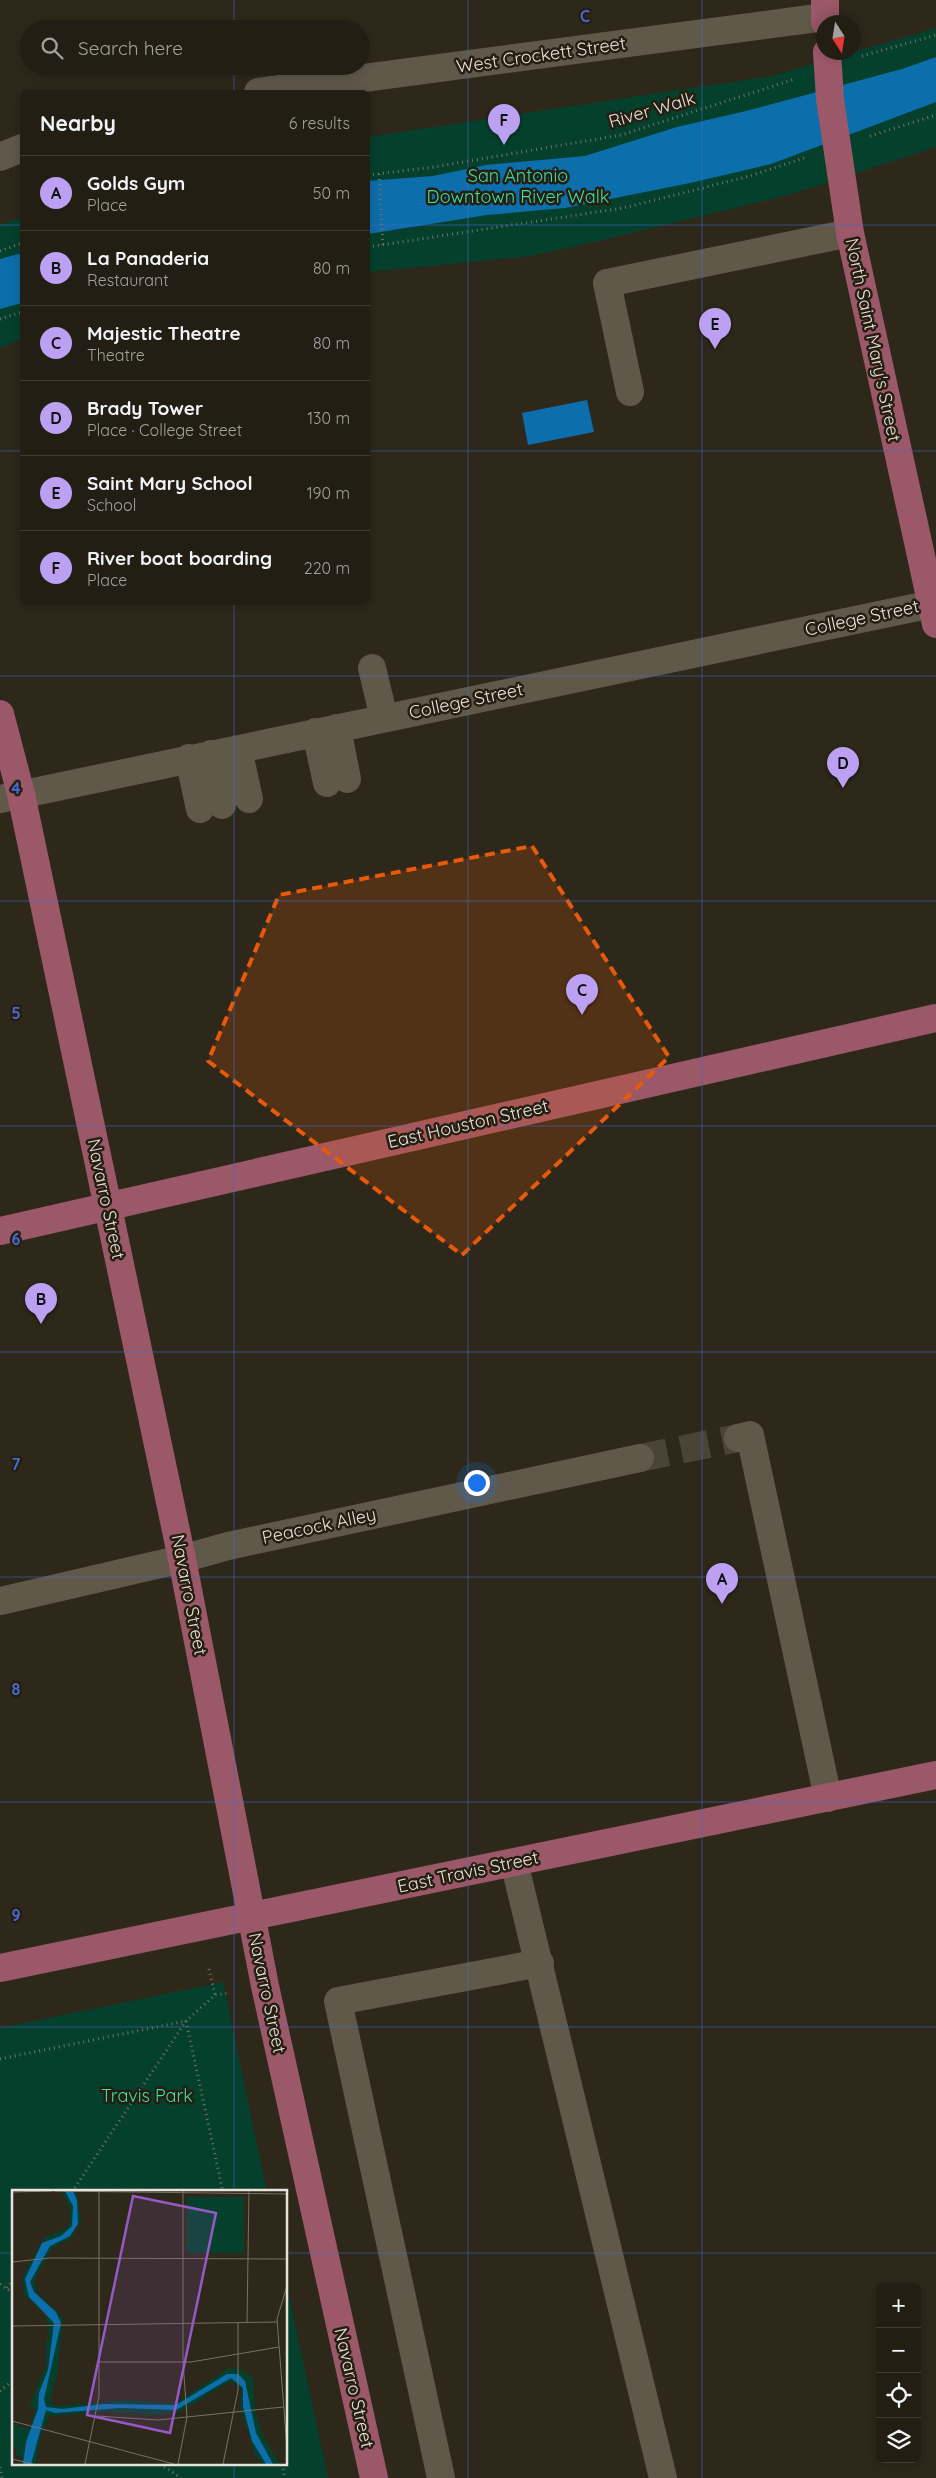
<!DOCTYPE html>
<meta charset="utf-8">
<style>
:root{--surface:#221e14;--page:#2a271d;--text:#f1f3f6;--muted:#a2a2a0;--line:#3f3c34;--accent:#bca0f2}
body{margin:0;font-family:Quicksand,sans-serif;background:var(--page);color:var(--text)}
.controls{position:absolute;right:15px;bottom:15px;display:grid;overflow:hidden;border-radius:8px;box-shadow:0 2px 12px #0003}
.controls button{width:45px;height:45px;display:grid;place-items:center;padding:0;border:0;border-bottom:1px solid var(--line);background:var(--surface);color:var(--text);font:25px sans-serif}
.compass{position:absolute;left:816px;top:15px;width:45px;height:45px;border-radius:50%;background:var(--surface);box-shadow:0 2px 12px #0003;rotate:168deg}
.you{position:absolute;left:476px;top:1482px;width:18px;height:18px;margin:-12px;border:4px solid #fff;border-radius:50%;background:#1a73e8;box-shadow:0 0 0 8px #1a73e833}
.badge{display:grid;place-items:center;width:32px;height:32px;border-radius:50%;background:var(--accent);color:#111;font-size:16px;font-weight:700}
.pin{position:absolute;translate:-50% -41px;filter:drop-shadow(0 1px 2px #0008)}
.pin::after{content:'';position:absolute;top:26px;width:18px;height:15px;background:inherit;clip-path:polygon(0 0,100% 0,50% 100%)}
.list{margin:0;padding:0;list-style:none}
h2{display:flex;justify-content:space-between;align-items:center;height:65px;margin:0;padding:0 20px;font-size:21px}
h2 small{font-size:16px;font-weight:400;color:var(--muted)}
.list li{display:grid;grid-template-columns:32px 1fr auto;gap:15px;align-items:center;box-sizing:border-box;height:75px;padding:0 20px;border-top:1px solid var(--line)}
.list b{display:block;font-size:19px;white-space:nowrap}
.list p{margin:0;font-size:16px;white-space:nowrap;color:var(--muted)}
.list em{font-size:16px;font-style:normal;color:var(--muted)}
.icon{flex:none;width:28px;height:28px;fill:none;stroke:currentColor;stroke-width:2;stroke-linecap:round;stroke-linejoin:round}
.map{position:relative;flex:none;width:936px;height:2478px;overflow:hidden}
.search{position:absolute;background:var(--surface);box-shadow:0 2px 12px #0003;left:20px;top:20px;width:350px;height:55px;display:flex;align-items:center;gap:12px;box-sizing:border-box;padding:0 18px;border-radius:28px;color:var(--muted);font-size:19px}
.panel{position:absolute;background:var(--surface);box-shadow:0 2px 12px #0003;left:20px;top:90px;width:350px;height:515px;border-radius:8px}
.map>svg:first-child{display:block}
</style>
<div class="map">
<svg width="936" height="2478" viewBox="0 0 936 2478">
<rect width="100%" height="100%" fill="#2e281a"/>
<path fill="#05402d" d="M 936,28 L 936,147 L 789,195 L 573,247 L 531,256 L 368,272 L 368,137 L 772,76 Z
M 22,217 L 22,339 L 0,348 L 0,225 Z
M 223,1982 L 267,2192 L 14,2192 L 14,2464 L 286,2464 L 286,2281 L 328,2478 L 0,2478 L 0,2028 Z"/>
<path fill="#0d6eac" d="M 936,57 L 936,102 L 771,164 L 690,183 L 565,208 L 487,215 L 368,234 L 368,181 L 433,176 L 486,165 L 585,156 L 677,127 L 746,111 L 902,69 Z
M 22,253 L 22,303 L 0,309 L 0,259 Z
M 587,400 L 594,432 L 528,445 L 522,413 Z"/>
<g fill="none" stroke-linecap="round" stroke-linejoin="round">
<path stroke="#4a4437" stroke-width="28" stroke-dasharray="28 14" stroke-linecap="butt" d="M 640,1458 L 738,1438"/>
<path stroke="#767165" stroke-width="3" stroke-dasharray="1 4" stroke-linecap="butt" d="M 862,56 L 936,35
M 870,136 L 936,115
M 379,174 L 383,246
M 368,175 L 434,167 L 621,135 L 795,79
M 368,247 L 623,208 L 750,176 L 804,158
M 0,251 L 22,243
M 0,319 L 22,312
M 209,1969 L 215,1995
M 0,2059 L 186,2021 L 223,2192
M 72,2192 L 186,2021 L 215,1995 L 230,1993
M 0,2284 L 14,2294
M 7,2288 L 14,2278
M 0,2391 L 14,2380
M 160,2464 L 181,2478
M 282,2464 L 285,2478
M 0,2467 L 2,2478"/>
<path stroke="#60594a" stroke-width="28" d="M 258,92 L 825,17
M 0,157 L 22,148
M 630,392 L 607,283 L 850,233
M 372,668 L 384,718
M 337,728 L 347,779
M 316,732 L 327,783
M 238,749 L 249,799
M 211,754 L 222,805
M 189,758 L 200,809
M 0,799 L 932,604
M 738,1438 L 750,1435 L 828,1798
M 0,1601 L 182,1559 L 228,1546 L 640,1458
M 514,1862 L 663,2478
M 441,2478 L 338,2001 L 540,1963"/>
<path stroke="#9b5868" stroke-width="28" d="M 825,0 L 825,22
M 827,52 L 830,99 L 850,233 L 936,624
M 0,714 L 21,794 L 182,1559 L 265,1986 L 374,2478
M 0,1231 L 936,1018
M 0,1968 L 936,1775"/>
</g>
<path fill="#e8590c" fill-opacity="0.2" stroke="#e8590c" stroke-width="4" stroke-dasharray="10 6" stroke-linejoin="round" d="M 532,846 L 669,1057 L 462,1255 L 208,1061 L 279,895 Z"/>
<path fill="none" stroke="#456cd8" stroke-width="1" stroke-opacity="0.55" d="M 234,0 L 234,29M 468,0 L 468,2478M 702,0 L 702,2478M 234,66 L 234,92M 0,225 L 22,225M 368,225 L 936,225M 0,451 L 22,451M 368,451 L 936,451M 234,602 L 234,2192M 0,676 L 936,676M 0,901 L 936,901M 0,1126 L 936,1126M 0,1352 L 936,1352M 0,1577 L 936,1577M 0,1802 L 936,1802M 0,2027 L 936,2027M 0,2253 L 14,2253M 286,2253 L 936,2253M 234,2464 L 234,2478"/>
<g text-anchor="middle" stroke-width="5" stroke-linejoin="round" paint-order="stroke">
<g font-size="18" fill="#e7e2da" stroke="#251e11">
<text transform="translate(541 55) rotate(-8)" y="6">West Crockett Street</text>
<text transform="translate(652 110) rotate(-16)" y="6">River Walk</text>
<text transform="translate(873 340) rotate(78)" y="6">North Saint Mary's Street</text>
<text transform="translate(862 618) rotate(-12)" y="6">College Street</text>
<text transform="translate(466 701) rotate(-12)" y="6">College Street</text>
<text transform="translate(468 1124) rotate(-13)" y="6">East Houston Street</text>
<text transform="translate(106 1199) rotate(78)" y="6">Navarro Street</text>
<text transform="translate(319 1526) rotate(-12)" y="6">Peacock Alley</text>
<text transform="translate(189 1595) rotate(79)" y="6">Navarro Street</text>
<text transform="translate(468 1872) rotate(-12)" y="6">East Travis Street</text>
<text transform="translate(267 1993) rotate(78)" y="6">Navarro Street</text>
<text transform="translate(354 2388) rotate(77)" y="6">Navarro Street</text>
</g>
<g font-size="18" fill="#3bdfa5" stroke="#251e11">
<text x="518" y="182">San Antonio<tspan x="518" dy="21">Downtown River Walk</tspan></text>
<text x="147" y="2102">Travis Park</text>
</g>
</g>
<g transform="translate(12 2190)">
<rect width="275" height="275" fill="#2e281a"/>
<path d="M 49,1 L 64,1 L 69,30 L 58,49 L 40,58 L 22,90 L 26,104 L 51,128 L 46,179 L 38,212 L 44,216 L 112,210 L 157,213 L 166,212 L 217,178 L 234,181 L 235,186 L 241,186 L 243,223 L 253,250 L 268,274 L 251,274 L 243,265 L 229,219 L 229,198 L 219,191 L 168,222 L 145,225 L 91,222 L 37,226 L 28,246 L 24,274 L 9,274 L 10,267 L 4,266 L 5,258 L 0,257 L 0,234 L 18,239 L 24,218 L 18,217 L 19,213 L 34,175 L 34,149 L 37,149 L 34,124 L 12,105 L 11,86 L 32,48 L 53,39 L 58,32 L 58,18 ZM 175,7 L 232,7 L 232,63 L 175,63 Z" fill="#05402d"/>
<path d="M 53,1 L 61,1 L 65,10 L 66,34 L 58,46 L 38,56 L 18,92 L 22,102 L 44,122 L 49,133 L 32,209 L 34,217 L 50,219 L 92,214 L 164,215 L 215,184 L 226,184 L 233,191 L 244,243 L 261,274 L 254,274 L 240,251 L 231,216 L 231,198 L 219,188 L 164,220 L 109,218 L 43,223 L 34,220 L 19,274 L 11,274 L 14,252 L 26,219 L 27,203 L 36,180 L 42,133 L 17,107 L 13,89 L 30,53 L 49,46 L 60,36 L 61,16 Z" fill="#0d6eac"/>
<path fill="none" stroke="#787267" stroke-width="1" d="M 43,1 L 275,4M 0,2 L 40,1M 0,72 L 38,68 L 275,69M 275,96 L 265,129 L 275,259M 235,132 L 237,1M 0,136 L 265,132M 86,172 L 179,172 L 267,157M 85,226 L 146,230 L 175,227M 175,227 L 271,217M 0,231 L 162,274M 0,269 L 21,274M 73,274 L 87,206 L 87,1M 166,274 L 175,227 L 171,172 L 171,1M 211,274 L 226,200 L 226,133"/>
<path fill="#965ac6" fill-opacity="0.15" stroke="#965ac6" stroke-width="2.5" d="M 121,6 L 204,23 L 158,243 L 75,225 Z"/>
<rect width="275" height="275" fill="none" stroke="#e7e2da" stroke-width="2.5"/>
</g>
<g font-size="16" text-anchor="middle" font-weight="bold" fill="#456cd8" stroke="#251e11" stroke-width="5" stroke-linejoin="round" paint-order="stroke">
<text x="585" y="22">C</text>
<text x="16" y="794">4</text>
<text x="16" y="1019">5</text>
<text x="16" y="1245">6</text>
<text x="16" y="1470">7</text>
<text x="16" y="1695">8</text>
<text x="16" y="1921">9</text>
</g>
</svg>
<div class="controls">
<button>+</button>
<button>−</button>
<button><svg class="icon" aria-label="locate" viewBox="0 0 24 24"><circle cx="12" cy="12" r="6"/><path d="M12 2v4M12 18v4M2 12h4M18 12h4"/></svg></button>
<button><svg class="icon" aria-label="layers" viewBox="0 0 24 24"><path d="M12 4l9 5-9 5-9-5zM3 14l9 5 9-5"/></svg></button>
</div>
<svg class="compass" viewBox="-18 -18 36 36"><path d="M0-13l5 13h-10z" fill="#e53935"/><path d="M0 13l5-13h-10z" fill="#a2a2a0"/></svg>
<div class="you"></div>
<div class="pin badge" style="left:722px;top:1604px">A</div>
<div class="pin badge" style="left:41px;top:1324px">B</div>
<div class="pin badge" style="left:582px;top:1015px">C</div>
<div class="pin badge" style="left:843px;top:788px">D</div>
<div class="pin badge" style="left:715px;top:349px">E</div>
<div class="pin badge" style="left:504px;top:145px">F</div>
<div class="search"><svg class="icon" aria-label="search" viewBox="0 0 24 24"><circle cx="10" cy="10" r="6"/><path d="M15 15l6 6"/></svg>Search here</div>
<section class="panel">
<h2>Nearby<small>6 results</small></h2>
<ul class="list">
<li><span class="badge">A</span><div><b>Golds Gym</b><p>Place</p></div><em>50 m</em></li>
<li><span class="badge">B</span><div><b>La Panaderia</b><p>Restaurant</p></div><em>80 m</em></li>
<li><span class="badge">C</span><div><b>Majestic Theatre</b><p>Theatre</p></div><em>80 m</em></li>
<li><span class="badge">D</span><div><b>Brady Tower</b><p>Place · College Street</p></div><em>130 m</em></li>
<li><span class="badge">E</span><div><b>Saint Mary School</b><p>School</p></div><em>190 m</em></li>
<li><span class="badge">F</span><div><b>River boat boarding</b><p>Place</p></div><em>220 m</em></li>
</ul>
</section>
</div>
